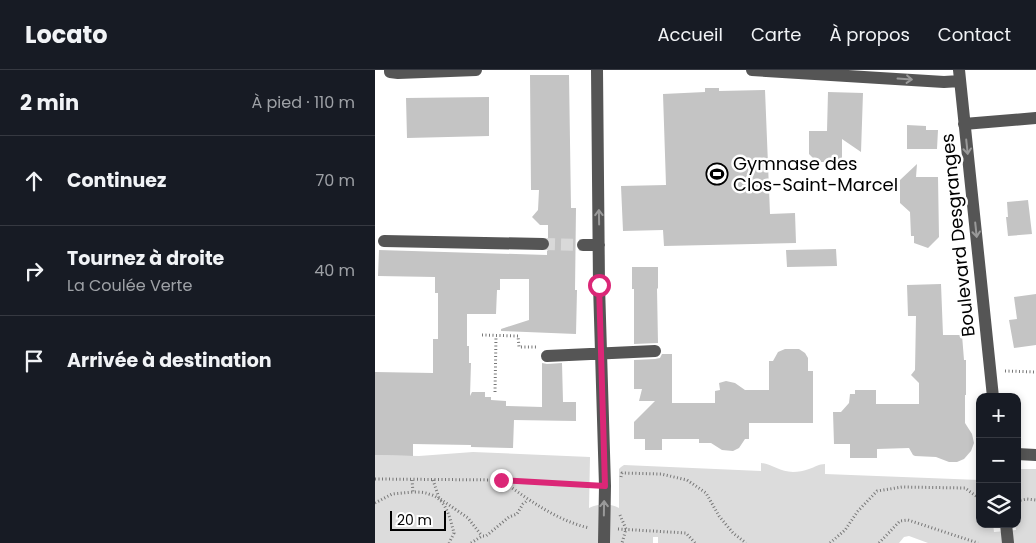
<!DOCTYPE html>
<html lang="fr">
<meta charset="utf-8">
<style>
:root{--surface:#171b24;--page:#242831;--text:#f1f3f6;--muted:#9ea1a6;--line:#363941}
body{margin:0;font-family:Poppins,sans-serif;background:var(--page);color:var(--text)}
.controls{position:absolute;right:15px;bottom:15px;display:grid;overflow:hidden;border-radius:10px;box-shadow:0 2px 8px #0003}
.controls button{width:45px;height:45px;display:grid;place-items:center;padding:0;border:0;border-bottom:1px solid var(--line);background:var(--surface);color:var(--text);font:25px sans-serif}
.scale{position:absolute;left:15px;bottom:12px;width:56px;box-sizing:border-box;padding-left:5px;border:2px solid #000;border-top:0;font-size:14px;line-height:18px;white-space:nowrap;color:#000;-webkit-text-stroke:4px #fff;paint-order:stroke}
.stop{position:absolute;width:15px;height:15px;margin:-11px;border:4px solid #db2777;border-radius:50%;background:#fff}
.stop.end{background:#db2777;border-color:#fff;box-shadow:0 1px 5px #0008}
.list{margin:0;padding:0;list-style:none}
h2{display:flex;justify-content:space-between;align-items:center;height:65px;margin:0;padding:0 20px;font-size:21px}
h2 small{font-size:16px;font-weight:400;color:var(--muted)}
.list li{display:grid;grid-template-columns:32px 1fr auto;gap:15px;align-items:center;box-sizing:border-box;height:90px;padding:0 20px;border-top:1px solid var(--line)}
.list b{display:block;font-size:19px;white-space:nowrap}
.list p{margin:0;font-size:16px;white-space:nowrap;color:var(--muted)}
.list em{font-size:16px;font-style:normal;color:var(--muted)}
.icon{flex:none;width:28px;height:28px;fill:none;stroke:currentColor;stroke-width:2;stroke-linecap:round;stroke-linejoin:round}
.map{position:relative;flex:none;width:661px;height:473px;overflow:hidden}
header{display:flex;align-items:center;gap:30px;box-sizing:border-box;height:70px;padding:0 25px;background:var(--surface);border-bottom:1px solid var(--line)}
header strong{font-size:24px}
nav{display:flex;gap:28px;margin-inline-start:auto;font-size:18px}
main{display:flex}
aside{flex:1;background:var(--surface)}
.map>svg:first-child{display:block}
</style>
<header>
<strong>Locato</strong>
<nav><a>Accueil</a><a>Carte</a><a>À propos</a><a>Contact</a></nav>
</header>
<main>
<aside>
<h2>2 min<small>À pied · 110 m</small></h2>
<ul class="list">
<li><svg class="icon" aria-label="ahead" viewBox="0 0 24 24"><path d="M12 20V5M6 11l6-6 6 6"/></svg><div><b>Continuez</b></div><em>70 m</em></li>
<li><svg class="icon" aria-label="right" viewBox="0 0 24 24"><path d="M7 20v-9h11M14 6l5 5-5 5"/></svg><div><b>Tournez à droite</b><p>La Coulée Verte</p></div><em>40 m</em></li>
<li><svg class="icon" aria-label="arrive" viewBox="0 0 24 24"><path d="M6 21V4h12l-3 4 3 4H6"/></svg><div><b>Arrivée à destination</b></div></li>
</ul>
</aside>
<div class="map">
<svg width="661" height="473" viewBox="0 0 661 473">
<rect width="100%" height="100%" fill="#fff"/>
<path fill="#dcdcdc" d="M 98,382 L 215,387 L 214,438 C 225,433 234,433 244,438 L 244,399 L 246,397 L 249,395 L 386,401 L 386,393 C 397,394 405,402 418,402 C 423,402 429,401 434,399 C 440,397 444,394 450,394 L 450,404 L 605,410 L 605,454 L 618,454 L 619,462 L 641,460 L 640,454 L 642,454 L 642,399 L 661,399 L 661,473 L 553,473 L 534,466 L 529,467 L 524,473 L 283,473 L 283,467 L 278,467 L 278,473 L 0,473 L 0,385 L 44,386 Z"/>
<path fill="#c4c4c4" d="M 155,5 L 194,5 L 196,138 L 201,138 L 200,220 L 202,220 L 201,264 L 126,261 L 126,259 L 154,250 L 154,209 L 125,209 L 125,220 L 122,220 L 121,244 L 92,244 L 92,276 L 94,276 L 94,293 L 96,293 L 95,326 L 97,322 L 110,322 L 110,327 L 116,327 L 116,330 L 131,331 L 131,336 L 167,337 L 167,293 L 172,294 L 187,293 L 188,332 L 201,332 L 201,351 L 139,350 L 138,378 L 96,377 L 96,375 L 38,374 L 38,386 L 0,385 L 0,302 L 58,303 L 58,269 L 63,269 L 63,223 L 60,223 L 60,207 L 3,206 L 4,180 L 172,185 L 172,181 L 175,178 L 176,174 L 173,168 L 173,155 L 165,155 L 157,147 L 163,140 L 164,120 L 156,120 Z
M 330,18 L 344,18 L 344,21 L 390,20 L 395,144 L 420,143 L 421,173 L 289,176 L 288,160 L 248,161 L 246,116 L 291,115 L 288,24 L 330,22 Z
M 453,22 L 488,23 L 486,82 L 467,69 L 467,92 L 442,92 L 434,84 L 434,61 L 452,61 Z
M 114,27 L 114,66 L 32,68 L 31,28 Z
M 532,55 L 551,56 L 551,60 L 563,60 L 562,79 L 532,79 Z
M 542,94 L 541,107 L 563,107 L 564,167 L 553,178 L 539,173 L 539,166 L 536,166 L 535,142 L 525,133 L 525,110 Z
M 653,130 L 657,164 L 633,166 L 631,147 L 633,147 L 632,132 Z
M 461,179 L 462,196 L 412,197 L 411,180 Z
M 257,197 L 283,197 L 283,218 L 282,219 L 283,273 L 259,274 L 259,219 L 257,219 Z
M 566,214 L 568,265 L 587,265 L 589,290 L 591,290 L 591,325 L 590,325 L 590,353 L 597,364 L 599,373 L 596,381 L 589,389 L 582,392 L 574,392 L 561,387 L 540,386 L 538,385 L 534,378 L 502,379 L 502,388 L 475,388 L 475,374 L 459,374 L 458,342 L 466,342 L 474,333 L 475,324 L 480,324 L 480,320 L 501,320 L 501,334 L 544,334 L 544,313 L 536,305 L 540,300 L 541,246 L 533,246 L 532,215 Z
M 661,224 L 661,275 L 639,278 L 634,250 L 642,249 L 639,227 Z
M 410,279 L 424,279 L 430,283 L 433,288 L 433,301 L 438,301 L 438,353 L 374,353 L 374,369 L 370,369 L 364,378 L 358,381 L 347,380 L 336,373 L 324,373 L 324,369 L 287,369 L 287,380 L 270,380 L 270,369 L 259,369 L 259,352 L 280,331 L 264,331 L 267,319 L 259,319 L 259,290 L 280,289 L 285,288 L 287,284 L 297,284 L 297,333 L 340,333 L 340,321 L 345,320 L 344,313 L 351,311 L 360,313 L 370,320 L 394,320 L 394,291 L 398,291 L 403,282 Z"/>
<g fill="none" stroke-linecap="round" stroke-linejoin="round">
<path stroke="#d9d9d9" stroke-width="12" stroke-dasharray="12 6" stroke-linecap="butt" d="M 168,174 L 208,175"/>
<path stroke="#777" stroke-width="3" stroke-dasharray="1 2.5" stroke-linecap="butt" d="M 107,265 L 143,266 L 144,277 L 162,277
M 630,301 L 661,302
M 120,322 L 121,266
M 246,407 L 247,403 L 286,404 L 312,410 L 331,423 L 344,446 L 358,463 L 371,473
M 0,409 L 126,410 L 217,415
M 37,410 L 38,422 C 43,422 49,422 54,424 C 71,428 75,448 79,463 L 74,473
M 58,410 L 64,428 L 93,448 L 107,466
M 126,410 C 154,430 181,450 214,458
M 642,431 L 652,429 L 661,430
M 0,433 L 17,424 L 38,422
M 245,445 L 251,459 L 247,473
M 243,459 L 311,463 L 320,473
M 96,473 L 107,466 L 111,466 L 134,447 L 142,444 L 148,434 L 153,430
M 455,473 L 470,460 L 483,441 L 502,421 L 527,417 L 590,418 L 605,429
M 504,473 L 525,451 L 533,450 L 603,473"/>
<path stroke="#555" stroke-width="12" d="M 15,0 L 15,2 L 23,3 L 101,0
M 222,0 L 224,215 L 230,416 L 229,473
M 377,0 L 569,12 L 585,11
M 584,0 L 618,327
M 589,54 L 661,48
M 9,171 L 168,174
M 208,175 L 224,175
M 172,286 L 280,281
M 642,384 L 661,385
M 631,454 L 633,473"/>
</g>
<defs><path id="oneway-shaft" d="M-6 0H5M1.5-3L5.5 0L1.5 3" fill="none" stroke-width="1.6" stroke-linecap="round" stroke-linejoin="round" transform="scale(1.25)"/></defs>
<g stroke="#999">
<use href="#oneway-shaft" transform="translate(530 9) rotate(4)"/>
<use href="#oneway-shaft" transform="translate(592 77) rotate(84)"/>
<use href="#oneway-shaft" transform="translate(224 147) rotate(-91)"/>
<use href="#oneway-shaft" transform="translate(601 160) rotate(84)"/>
<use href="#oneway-shaft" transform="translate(229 438) rotate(-89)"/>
</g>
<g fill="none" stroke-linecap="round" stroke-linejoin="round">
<path stroke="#db2777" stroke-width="6" d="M 126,410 L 230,416 L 224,215"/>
</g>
<defs>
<g id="stadium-ring" transform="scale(1.125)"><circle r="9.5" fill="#fff" stroke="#000" stroke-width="1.5"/><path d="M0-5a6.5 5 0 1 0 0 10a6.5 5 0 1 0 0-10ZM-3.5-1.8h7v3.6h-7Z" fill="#000"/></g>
</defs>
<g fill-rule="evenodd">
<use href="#stadium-ring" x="342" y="104"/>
</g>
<g text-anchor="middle" stroke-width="5" stroke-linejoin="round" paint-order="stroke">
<g font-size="18" fill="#000" stroke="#fff" text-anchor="start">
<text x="358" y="100">Gymnase des<tspan x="358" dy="21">Clos-Saint-Marcel</tspan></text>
</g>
<g font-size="18" fill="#000" stroke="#fff">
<text transform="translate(583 165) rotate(-96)" y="6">Boulevard Desgranges</text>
</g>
</g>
</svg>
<div class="controls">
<button>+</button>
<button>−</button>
<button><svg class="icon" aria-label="layers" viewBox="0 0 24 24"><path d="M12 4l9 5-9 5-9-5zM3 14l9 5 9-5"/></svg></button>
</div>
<div class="scale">20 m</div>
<div class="stop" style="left:224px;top:215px"></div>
<div class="stop end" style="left:126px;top:410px"></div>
</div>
</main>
